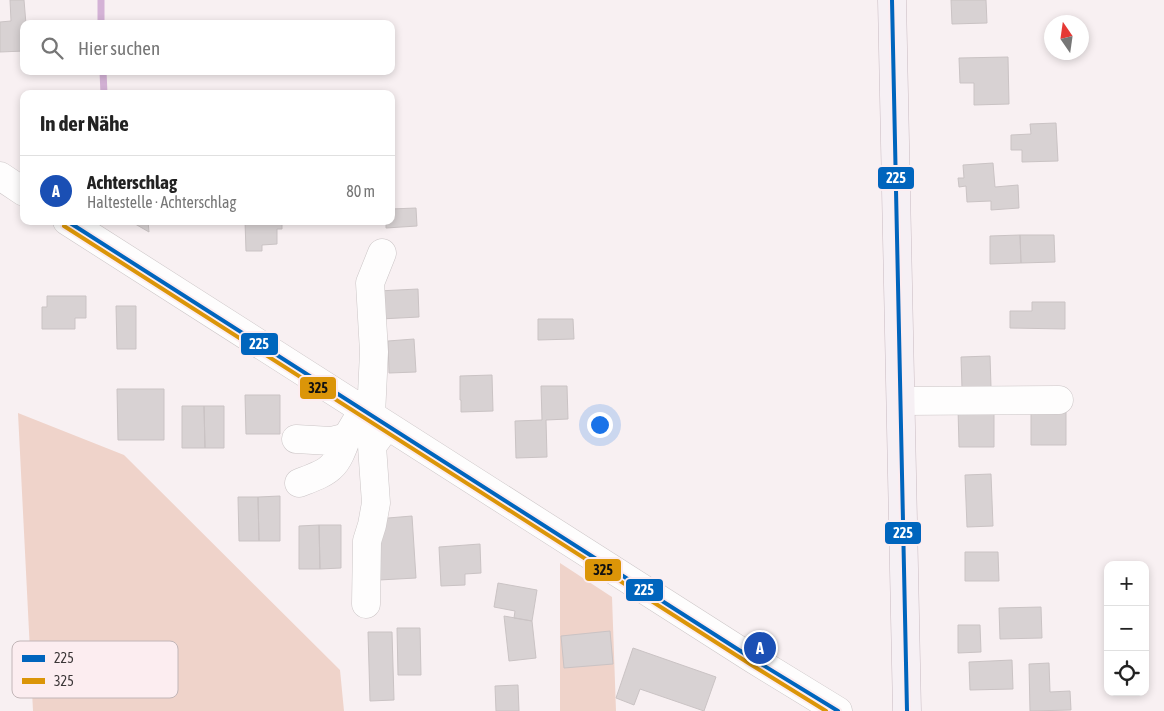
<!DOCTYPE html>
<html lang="de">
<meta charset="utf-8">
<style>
:root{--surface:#fff;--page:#f2f2f2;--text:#222;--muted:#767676;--line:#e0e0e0;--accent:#7c3aed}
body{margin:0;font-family:"Asap Condensed",sans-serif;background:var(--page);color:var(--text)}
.controls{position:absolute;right:15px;bottom:15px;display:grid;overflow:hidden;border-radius:10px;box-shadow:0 2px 8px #0003}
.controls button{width:45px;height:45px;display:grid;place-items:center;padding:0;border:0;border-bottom:1px solid var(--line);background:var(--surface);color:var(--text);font:25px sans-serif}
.compass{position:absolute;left:1044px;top:15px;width:45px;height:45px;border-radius:50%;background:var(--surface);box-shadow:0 2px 8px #0003;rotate:347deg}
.you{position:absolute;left:599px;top:424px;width:18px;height:18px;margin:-12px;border:4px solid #fff;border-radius:50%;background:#1a73e8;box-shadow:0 0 0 8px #1a73e833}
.badge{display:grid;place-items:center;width:32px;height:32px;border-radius:50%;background:var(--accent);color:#fff;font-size:16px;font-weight:700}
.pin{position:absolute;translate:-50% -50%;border:2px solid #fff;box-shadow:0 1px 5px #0006}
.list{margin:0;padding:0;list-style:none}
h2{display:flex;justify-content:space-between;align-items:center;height:65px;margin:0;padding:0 20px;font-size:21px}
h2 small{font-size:16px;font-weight:400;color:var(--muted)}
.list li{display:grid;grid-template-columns:32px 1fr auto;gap:15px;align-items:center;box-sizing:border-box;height:70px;padding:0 20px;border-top:1px solid var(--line)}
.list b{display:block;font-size:19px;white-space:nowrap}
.list p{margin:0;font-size:16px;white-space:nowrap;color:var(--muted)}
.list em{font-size:16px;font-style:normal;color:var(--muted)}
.icon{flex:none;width:28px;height:28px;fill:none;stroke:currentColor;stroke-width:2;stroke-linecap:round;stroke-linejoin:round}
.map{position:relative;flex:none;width:1164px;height:711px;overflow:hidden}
.search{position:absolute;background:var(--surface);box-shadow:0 2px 8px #0003;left:20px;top:20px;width:375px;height:55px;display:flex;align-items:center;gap:12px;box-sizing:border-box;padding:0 18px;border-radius:10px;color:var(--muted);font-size:19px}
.panel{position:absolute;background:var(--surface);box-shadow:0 2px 8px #0003;left:20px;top:90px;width:375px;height:135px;border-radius:10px}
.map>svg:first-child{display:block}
</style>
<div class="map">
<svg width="1164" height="711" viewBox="0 0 1164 711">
<rect width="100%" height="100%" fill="#f8f0f2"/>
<path fill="#efd3ca" d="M 18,413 L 124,455 L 340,670 L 344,711 L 33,711 Z
M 560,563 L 612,597 L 616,711 L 560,711 Z"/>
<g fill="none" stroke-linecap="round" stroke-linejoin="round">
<path stroke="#d4b2d6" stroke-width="7" d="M 101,0 L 101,24
M 103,71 L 104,94"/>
</g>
<path fill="#d8d2d3" stroke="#cac3c4" d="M 10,0 L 24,0 L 26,24 L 24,24 L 24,51 L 0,52 L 0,22 L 11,21 Z
M 951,0 L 986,0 L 987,23 L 952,24 Z
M 1008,57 L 1009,104 L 974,105 L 974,83 L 960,83 L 959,58 Z
M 1056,123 L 1058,161 L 1022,162 L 1022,150 L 1011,150 L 1011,135 L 1031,134 L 1030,124 Z
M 993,163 L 995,187 L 1018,185 L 1019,208 L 991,210 L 991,201 L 967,202 L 966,186 L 959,187 L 958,178 L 964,178 L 963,165 Z
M 416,208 L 417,226 L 386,228 L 386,221 L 391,221 L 391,209 Z
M 130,221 L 148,221 L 149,232 Z
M 245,221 L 282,221 L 282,229 L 277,229 L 277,244 L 262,245 L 262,251 L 246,251 Z
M 1020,235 L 1021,263 L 990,264 L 990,236 Z
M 1020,235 L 1054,235 L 1055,262 L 1021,263 Z
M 418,289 L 419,317 L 380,319 L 378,291 Z
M 47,296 L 86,296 L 86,318 L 75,318 L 75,329 L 42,329 L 42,307 L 47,307 Z
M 1032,302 L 1065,302 L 1065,329 L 1010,328 L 1010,311 L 1032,311 Z
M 116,306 L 136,306 L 136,349 L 117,349 Z
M 538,319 L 573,319 L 574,339 L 538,340 Z
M 414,339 L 416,372 L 389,373 L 388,341 Z
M 990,356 L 991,387 L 962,388 L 961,357 Z
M 492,375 L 493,411 L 461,412 L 461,400 L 460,400 L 460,376 Z
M 541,386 L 567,386 L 568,419 L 546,420 L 547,457 L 516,458 L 515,421 L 542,420 Z
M 117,389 L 164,389 L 164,440 L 118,440 Z
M 245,395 L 280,395 L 280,434 L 246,434 Z
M 182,406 L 204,406 L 205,448 L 182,448 Z
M 204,406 L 224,406 L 224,448 L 205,448 Z
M 1031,406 L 1066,406 L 1066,445 L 1031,445 Z
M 958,408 L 994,408 L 994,447 L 959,447 Z
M 991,474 L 993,526 L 967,527 L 965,475 Z
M 280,496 L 280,541 L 259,541 L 258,497 Z
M 238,497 L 258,497 L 259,541 L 239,541 Z
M 412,516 L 416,578 L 379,580 L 376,519 Z
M 319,525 L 320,569 L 299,569 L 299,526 Z
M 319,525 L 341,525 L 341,568 L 320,569 Z
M 480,544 L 481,573 L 465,574 L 465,585 L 441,586 L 439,547 Z
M 965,552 L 998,552 L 999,581 L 965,581 Z
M 498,583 L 537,590 L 532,621 L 514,618 L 515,611 L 494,607 Z
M 1041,607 L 1042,638 L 1000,639 L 999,608 Z
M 504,616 L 532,621 L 536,658 L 509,661 Z
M 958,625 L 980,625 L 981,652 L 958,653 Z
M 397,628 L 420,628 L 421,675 L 398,675 Z
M 610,631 L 613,664 L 564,668 L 561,636 Z
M 368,632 L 392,632 L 394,700 L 370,701 Z
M 633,648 L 716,677 L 704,711 L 640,689 L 634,705 L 616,698 Z
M 1012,660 L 1013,689 L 970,690 L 969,662 Z
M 1049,663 L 1050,692 L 1070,691 L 1071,710 L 1030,711 L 1029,664 Z
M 518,685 L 519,711 L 496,711 L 495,686 Z"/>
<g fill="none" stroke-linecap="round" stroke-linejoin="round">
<g stroke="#cbc5c6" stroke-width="29">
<path id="minor" d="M 0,176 L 24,192
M 67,221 L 753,659 L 838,711
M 901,401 L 1059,400
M 371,415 L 374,352 L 370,283 L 382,253
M 296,439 L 331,441 L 347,437 L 363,410
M 299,483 C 309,479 325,474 332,466 C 339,460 344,445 347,437
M 366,604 L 367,541 L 372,525 L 376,503 L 372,446 L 387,426"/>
</g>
<g stroke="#c9bbc2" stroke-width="29">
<path id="major" d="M 892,0 L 907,711"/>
</g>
<use href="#minor" stroke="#fefdfd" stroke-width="28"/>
<use href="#major" stroke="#f6f0f4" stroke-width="28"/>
<g stroke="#fcedf0" stroke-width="8">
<path id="bus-1" d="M 892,0 L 907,711
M 67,221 L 753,659 L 838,711"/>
</g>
<g stroke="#fcedf0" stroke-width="8">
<path id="bus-2" d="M 64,226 L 750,664 L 826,711"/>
</g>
<use href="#bus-1" stroke="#0065bd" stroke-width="4"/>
<use href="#bus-2" stroke="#db9508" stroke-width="4"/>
</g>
<rect x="12" y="641" width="166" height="57" rx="8" fill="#fcedf0" stroke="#c2b6b8" stroke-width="1"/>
<rect x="22" y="655" width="23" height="7" fill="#0065bd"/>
<rect x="22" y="678" width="23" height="6" fill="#db9508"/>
<g font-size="14" fill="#3b3637">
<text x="54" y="663">225</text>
<text x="54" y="686">325</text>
</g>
<g stroke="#fcedf0" stroke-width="2">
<rect x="877" y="166" width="38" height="24" rx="5" fill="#0065bd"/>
<rect x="240" y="332" width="39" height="24" rx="5" fill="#0065bd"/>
<rect x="299" y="376" width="38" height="24" rx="5" fill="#db9508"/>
<rect x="884" y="521" width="38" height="24" rx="5" fill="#0065bd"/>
<rect x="584" y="558" width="38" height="24" rx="5" fill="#db9508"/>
<rect x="625" y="578" width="39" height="24" rx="5" fill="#0065bd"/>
</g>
<g font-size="14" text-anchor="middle" font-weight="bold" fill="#fff">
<text x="896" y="183">225</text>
<text x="259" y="349">225</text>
<text x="903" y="538">225</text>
<text x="644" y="595">225</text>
</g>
<g font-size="14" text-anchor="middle" font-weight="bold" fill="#111">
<text x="318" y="393">325</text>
<text x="603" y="575">325</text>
</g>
</svg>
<div class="controls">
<button>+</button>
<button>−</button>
<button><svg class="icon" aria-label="locate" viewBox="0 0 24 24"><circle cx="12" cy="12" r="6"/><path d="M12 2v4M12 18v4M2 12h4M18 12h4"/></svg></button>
</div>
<svg class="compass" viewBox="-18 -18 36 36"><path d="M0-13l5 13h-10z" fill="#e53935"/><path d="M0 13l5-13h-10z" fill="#767676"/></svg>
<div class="you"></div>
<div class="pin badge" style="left:760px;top:648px;background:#1a4fb4">A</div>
<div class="search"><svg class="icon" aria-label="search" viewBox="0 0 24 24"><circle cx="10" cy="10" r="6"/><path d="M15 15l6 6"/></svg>Hier suchen</div>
<section class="panel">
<h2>In der Nähe<small></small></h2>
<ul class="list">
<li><span class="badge" style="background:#1a4fb4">A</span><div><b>Achterschlag</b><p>Haltestelle · Achterschlag</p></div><em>80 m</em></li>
</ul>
</section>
</div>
